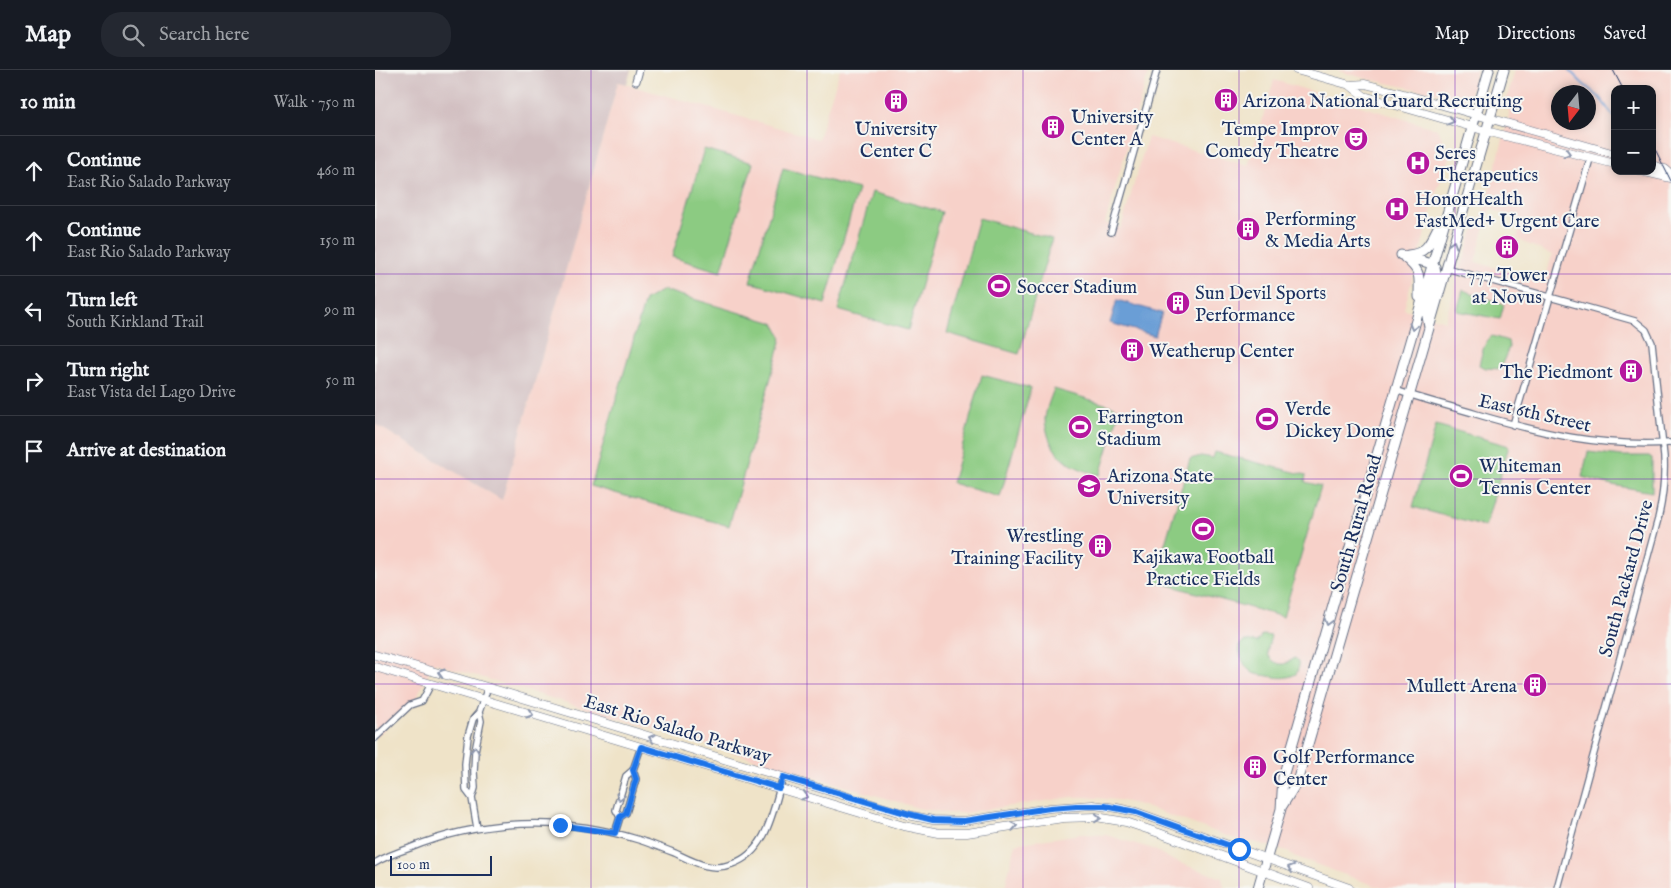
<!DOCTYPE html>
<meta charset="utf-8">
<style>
:root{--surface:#171b24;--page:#242831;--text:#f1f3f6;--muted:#9ea1a6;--line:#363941}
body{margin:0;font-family:"IM FELL English",serif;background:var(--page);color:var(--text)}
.controls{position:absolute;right:15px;top:15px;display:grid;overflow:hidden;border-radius:10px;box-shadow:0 2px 8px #0003}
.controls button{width:45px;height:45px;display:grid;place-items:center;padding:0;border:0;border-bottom:1px solid var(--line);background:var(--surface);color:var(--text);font:25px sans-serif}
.compass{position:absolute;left:1176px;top:15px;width:45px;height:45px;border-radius:50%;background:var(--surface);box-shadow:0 2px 8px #0003;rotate:196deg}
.scale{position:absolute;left:15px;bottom:12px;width:102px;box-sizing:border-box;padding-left:5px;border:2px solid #1b2f5e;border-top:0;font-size:14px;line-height:18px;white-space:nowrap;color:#1b2f5e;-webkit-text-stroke:4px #f6f6f2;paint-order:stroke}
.stop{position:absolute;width:15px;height:15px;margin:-11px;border:4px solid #1a73e8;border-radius:50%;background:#fff}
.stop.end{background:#1a73e8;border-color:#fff;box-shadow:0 1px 5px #0008}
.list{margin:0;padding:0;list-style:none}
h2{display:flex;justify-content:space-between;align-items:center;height:65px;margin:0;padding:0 20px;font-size:21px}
h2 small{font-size:16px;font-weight:400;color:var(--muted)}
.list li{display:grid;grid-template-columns:32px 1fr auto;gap:15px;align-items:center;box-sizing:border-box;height:70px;padding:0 20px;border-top:1px solid var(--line)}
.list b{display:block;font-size:19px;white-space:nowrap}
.list p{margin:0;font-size:16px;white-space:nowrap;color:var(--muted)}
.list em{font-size:16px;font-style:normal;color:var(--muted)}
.icon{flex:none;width:28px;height:28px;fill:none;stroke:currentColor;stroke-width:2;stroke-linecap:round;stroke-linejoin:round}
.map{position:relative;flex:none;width:1296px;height:818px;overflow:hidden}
header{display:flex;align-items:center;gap:30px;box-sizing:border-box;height:70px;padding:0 25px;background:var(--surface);border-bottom:1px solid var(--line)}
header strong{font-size:24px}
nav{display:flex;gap:28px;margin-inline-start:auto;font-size:18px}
.search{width:350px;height:45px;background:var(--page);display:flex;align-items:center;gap:12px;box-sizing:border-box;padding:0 18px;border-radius:20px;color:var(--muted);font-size:19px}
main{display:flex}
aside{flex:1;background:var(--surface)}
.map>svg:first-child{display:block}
</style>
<header>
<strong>Map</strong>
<div class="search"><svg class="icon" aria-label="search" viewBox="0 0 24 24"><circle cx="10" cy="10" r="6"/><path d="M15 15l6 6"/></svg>Search here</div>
<nav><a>Map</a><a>Directions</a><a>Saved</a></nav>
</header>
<main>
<aside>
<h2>10 min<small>Walk · 750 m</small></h2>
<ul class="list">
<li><svg class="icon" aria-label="ahead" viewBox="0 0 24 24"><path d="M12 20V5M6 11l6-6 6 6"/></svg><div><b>Continue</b><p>East Rio Salado Parkway</p></div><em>460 m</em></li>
<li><svg class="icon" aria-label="ahead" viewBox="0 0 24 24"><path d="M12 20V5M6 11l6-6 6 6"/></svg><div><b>Continue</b><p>East Rio Salado Parkway</p></div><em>150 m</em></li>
<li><svg class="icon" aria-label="left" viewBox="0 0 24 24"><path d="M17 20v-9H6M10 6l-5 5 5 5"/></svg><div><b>Turn left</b><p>South Kirkland Trail</p></div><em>90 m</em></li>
<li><svg class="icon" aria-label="right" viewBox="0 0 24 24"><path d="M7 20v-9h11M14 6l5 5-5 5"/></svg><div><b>Turn right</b><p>East Vista del Lago Drive</p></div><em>50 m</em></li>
<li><svg class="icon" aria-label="arrive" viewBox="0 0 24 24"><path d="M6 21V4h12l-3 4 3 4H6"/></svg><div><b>Arrive at destination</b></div></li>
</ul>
</aside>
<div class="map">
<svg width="1296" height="818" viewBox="0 0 1296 818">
<rect width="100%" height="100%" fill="#f6f6f2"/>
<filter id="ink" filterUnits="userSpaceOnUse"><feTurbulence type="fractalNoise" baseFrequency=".02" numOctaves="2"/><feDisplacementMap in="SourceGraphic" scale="10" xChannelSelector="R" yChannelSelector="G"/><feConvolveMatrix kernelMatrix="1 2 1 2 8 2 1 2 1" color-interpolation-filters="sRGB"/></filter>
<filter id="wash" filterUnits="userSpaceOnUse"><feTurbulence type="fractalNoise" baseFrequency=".0096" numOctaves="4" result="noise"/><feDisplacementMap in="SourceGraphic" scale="20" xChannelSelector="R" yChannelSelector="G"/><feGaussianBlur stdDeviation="1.12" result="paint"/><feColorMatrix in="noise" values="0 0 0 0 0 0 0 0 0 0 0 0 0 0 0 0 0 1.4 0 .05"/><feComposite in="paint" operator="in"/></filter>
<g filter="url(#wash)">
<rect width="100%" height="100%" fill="#efe3c8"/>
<path fill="#f7d1c9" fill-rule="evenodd" d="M 465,0 L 774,0 L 730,153 L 746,158 L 773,67 L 873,96 L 899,10 L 1062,59 L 1076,85 L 1062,120 L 1029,239 L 1070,251 L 1097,163 L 1110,139 L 1135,43 L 1130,35 L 1140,0 L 1296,0 L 1296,818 L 1006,818 L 916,785 L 913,781 L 878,772 L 872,773 L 765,735 L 744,730 L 710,727 L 697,727 L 588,743 L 573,743 L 543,738 L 59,593 L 43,625 L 35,635 L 0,668 L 0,354 L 127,430 L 243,12 L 443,69 ZM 1240,19 L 1277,19 L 1277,101 L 1240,101 ZM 1184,22 L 1214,22 L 1214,52 L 1184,52 ZM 1115,138 L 1146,152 L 1142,169 L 1177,185 L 1170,210 L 1166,208 L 1165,211 L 1100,192 Z
M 961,0 L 1102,0 L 1094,26 L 1088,29 L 1067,23 L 1050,21 L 988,8 Z
M 706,764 L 731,765 L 778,779 L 799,791 L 847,808 L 849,818 L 630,818 L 640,774 Z"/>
<path fill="#d2bfc1" d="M 0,0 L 256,0 L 252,14 L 243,12 L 127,430 L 0,354 Z"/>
<path fill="#8ccb82" stroke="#547d70" d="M 329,79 L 378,93 L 346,202 L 297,187 Z
M 408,98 L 483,119 L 450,234 L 375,212 Z
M 497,122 L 567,142 L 533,260 L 463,240 Z
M 604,148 L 677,169 L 644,284 L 572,263 Z
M 288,220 L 399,253 L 407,268 L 354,456 L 216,416 L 270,230 Z
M 1088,220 L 1129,234 L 1125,249 L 1082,241 Z
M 1117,266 L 1133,271 L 1134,277 L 1125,299 L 1111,298 L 1104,295 C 1107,284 1108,273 1117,266 Z
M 607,305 L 656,318 L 625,427 L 577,413 Z
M 679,319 L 740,337 L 744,342 L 725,405 C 699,399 678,388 672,361 C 671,357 670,353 670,349 C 671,339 675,329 679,319 Z
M 1061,355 L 1134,376 L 1110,457 L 1038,437 Z
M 840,382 L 931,405 L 930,412 L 946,416 L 908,547 L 779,511 L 815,389 L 826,386 L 838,388 Z
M 1213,382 L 1247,386 L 1274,386 L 1277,388 L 1277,422 L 1237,415 L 1207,407 Z
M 887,565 L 896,566 C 895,571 892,578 893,583 C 894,589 902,595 909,594 C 913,593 916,590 920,588 C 925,591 924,599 921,604 C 911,609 904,608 893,606 C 889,605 882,605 878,603 C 869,598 864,584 864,575 L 870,571 L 882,572 Z"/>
<path fill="#6a9ed6" stroke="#42669a" d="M 742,230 L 787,243 L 780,266 L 735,253 Z"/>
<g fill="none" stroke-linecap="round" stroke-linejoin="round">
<path stroke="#6a9ed6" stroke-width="2" d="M 1194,0 L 1207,13 L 1224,27 L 1240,48"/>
</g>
</g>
<g filter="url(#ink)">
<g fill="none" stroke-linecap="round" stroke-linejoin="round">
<g stroke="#656e83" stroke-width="8">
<path id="minor" d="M 736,162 L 782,0
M 1071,198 L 1260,251 L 1271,260 L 1277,273 L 1289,387 C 1290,409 1288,428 1283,449 L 1182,818
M 1020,320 C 1047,329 1074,336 1101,344 C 1169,364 1224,377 1296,373
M 1138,355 L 1215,89
M 104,642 L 113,617
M 0,668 L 35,635 L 47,631 L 56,614
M 258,700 L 266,677
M 97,728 L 91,720 L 90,694 L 93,666 L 98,649 L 104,642 L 106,651 L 100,681 L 99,702 L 100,718 L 97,728 L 102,758
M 240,763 L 245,747 L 251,743 L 261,709 L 258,700 L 251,706 L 241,740 L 245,747
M 0,793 C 11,786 23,782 35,778 C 106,749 187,746 261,769 C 274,773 287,778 300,783 C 319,792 336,802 357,794 C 393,782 398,739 408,707"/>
</g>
<g stroke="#656e83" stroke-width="9">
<path id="tertiary" d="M 261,11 L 264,0"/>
</g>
<g stroke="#656e83" stroke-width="9">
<path id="secondary" d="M 921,0 L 975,15 L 990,14 L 1025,23 L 1240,84
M 975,15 L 989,26 L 1111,61 L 1240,94
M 1277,95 L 1290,99 L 1296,104
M 1266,101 L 1296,108
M 0,585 L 85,609 L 533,745 L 558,750 L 589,751 L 675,738 L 718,735 L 742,738 L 761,742 L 974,818
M 0,597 L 529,756 L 564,763 L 592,763 L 688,748 L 721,747 L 751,752 L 784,763 L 934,818"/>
</g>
<g stroke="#656e83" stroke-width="11">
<path id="primary" d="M 1026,185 L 1057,194 L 1060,197 L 1061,203 L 1051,241 L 1054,257
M 1033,185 C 1052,184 1056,171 1063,157
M 1030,188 C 1047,202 1044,206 1044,227
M 907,736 L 922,712 L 1129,0
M 883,818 L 906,739 L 908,707 L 1114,0"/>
</g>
<use href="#minor" stroke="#fff" stroke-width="5.5"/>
<use href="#tertiary" stroke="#fff" stroke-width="7"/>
<use href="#secondary" stroke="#fff" stroke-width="8"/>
<use href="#primary" stroke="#fff" stroke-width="9"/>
<path stroke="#1b2f5e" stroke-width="1" d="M 1238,0 L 1248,19
M 1277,73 L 1296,111"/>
</g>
<defs><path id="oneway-chevron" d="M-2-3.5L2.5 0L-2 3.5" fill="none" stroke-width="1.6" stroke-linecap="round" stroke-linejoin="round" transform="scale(1.25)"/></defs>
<g stroke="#8d97ae">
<use href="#oneway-chevron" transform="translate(1076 51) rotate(16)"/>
<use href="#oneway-chevron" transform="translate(1192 83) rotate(15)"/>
<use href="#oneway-chevron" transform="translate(1078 174) rotate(-73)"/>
<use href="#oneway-chevron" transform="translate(1038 257) rotate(106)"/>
<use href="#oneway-chevron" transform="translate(953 552) rotate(106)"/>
<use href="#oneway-chevron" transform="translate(66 603) rotate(-164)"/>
<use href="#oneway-chevron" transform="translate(155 644) rotate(16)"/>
<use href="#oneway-chevron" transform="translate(277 668) rotate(-163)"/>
<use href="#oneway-chevron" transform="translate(100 680) rotate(-83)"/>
<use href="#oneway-chevron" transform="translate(430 726) rotate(17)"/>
<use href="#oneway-chevron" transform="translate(245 727) rotate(106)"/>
<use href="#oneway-chevron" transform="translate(723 748) rotate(5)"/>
<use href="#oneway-chevron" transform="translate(639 756) rotate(-10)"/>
<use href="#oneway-chevron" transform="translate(916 798) rotate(-161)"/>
</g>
</g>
<g fill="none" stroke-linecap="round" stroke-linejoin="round" filter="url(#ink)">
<path stroke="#1a73e8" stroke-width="6" d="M 185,755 L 240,763 L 245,747 L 251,743 L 261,709 L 258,700 L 266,677 L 404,718 L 408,707 L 534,744 L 558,750 L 589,751 L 675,738 L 701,736 L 730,736 L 761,742 L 864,779"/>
</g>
<path fill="none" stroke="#7b2cbf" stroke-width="1" stroke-opacity="0.55" d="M 216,0 L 216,818M 432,0 L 432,818M 648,0 L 648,818M 864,0 L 864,818M 1080,0 L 1080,818M 0,204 L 1296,204M 0,409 L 1296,409M 0,614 L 1296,614"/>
<defs>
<g id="building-disc" transform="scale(1.25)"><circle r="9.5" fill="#b5179e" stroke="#f6f6f2"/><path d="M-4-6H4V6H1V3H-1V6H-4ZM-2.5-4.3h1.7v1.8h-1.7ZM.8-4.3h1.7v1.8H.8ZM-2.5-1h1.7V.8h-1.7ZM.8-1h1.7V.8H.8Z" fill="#fff"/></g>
<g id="theatre-disc" transform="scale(1.25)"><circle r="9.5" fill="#b5179e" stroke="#f6f6f2"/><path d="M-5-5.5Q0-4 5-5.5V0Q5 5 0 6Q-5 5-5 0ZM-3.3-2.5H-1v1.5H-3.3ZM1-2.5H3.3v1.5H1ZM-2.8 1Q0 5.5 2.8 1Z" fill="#fff"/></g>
<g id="hospital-disc" transform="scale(1.25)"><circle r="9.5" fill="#b5179e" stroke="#f6f6f2"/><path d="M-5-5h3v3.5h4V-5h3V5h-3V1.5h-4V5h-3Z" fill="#fff"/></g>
<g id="stadium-disc" transform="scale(1.25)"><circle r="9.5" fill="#b5179e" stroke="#f6f6f2"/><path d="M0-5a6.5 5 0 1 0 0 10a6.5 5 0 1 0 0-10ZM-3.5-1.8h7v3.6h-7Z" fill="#fff"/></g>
<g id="university-disc" transform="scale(1.25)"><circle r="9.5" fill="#b5179e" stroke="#f6f6f2"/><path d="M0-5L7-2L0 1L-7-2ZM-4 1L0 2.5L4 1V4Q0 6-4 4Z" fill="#fff"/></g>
</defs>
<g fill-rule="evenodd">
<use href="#building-disc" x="851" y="30"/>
<use href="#building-disc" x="521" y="31"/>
<use href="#building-disc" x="678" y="57"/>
<use href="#theatre-disc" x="981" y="69"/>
<use href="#hospital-disc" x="1043" y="93"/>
<use href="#hospital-disc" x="1022" y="139"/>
<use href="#building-disc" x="873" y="159"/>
<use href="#building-disc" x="1132" y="177"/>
<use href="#stadium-disc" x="624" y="216"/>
<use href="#building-disc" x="803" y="233"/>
<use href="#building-disc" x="757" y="280"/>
<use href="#building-disc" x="1256" y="301"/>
<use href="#stadium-disc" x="892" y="349"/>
<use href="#stadium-disc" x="705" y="357"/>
<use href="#stadium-disc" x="1086" y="406"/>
<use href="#university-disc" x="714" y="416"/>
<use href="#stadium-disc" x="828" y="459"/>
<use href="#building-disc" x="725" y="476"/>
<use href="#building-disc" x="1160" y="615"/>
<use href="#building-disc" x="880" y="697"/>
</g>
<g text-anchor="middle" stroke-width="4" stroke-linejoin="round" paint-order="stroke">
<g font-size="19" fill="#1b2f5e" stroke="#f6f6f2" text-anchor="start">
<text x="868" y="37">Arizona National Guard Recruiting</text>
<text x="696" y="53">University<tspan x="696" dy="22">Center A</tspan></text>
<text x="521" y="65" text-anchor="middle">University<tspan x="521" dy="22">Center C</tspan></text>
<text x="964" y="65" text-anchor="end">Tempe Improv<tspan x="964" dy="22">Comedy Theatre</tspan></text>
<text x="1060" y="89">Seres<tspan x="1060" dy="22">Therapeutics</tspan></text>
<text x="1040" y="135">HonorHealth<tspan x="1040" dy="22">FastMed+ Urgent Care</tspan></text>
<text x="890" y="155">Performing<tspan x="890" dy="22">&amp; Media Arts</tspan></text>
<text x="1132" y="211" text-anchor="middle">777 Tower<tspan x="1132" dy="22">at Novus</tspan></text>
<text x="642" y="223">Soccer Stadium</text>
<text x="820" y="229">Sun Devil Sports<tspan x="820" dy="22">Performance</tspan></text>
<text x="774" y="287">Weatherup Center</text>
<text x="1238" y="308" text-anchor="end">The Piedmont</text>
<text x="910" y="345">Verde<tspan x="910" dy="22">Dickey Dome</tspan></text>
<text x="722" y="353">Farrington<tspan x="722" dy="22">Stadium</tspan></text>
<text x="1104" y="402">Whiteman<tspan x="1104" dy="22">Tennis Center</tspan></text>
<text x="732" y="412">Arizona State<tspan x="732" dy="22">University</tspan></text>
<text x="708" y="472" text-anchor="end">Wrestling<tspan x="708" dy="22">Training Facility</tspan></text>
<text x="828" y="493" text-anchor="middle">Kajikawa Football<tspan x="828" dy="22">Practice Fields</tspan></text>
<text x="1142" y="622" text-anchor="end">Mullett Arena</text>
<text x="898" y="693">Golf Performance<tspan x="898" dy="22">Center</tspan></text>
</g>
<g font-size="19" fill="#1b2f5e" stroke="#f6f6f2">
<text transform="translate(1160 342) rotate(13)" y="7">East 6th Street</text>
<text transform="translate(980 453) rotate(-74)" y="7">South Rural Road</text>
<text transform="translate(1250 508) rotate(-75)" y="7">South Packard Drive</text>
<text transform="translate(303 658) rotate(17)" y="7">East Rio Salado Parkway</text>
</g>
</g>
</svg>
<div class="controls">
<button>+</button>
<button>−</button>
</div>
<svg class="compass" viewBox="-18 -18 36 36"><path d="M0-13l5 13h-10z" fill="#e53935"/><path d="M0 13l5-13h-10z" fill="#9ea1a6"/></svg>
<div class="scale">100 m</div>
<div class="stop" style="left:864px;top:779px"></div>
<div class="stop end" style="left:185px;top:755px"></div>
</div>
</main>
